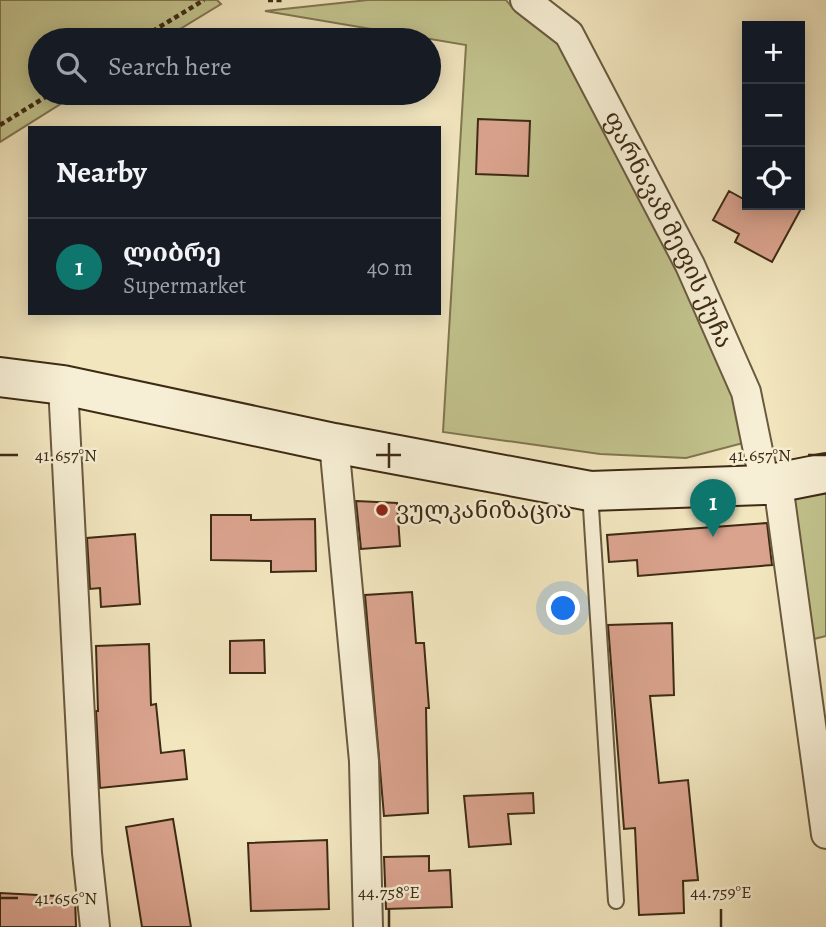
<!DOCTYPE html>
<meta charset="utf-8">
<style>
:root{--surface:#171b24;--page:#242831;--text:#f1f3f6;--muted:#9ea1a6;--line:#363941;--accent:#0f766e}
body{margin:0;font-family:Alegreya,"Noto Serif Georgian",serif;background:var(--page);color:var(--text)}
.controls{position:absolute;right:21px;top:21px;display:grid;overflow:hidden;border-radius:0px;box-shadow:0 4px 18px #0003}
.controls button{width:63px;height:63px;display:grid;place-items:center;padding:0;border:0;border-bottom:2px solid var(--line);background:var(--surface);color:var(--text);font:35px sans-serif}
.you{position:absolute;left:564px;top:609px;width:24px;height:24px;margin:-18px;border:5px solid #fff;border-radius:50%;background:#1a73e8;box-shadow:0 0 0 10px #1a73e833}
.badge{display:grid;place-items:center;width:46px;height:46px;border-radius:50%;background:var(--accent);color:#fff;font-size:23px;font-weight:700}
.pin{position:absolute;translate:-50% -58px;filter:drop-shadow(0 2px 4px #0008)}
.pin::after{content:'';position:absolute;top:37px;width:24px;height:21px;background:inherit;clip-path:polygon(0 0,100% 0,50% 100%)}
.list{margin:0;padding:0;list-style:none}
h2{display:flex;justify-content:space-between;align-items:center;height:91px;margin:0;padding:0 28px;font-size:30px}
h2 small{font-size:23px;font-weight:400;color:var(--muted)}
.list li{display:grid;grid-template-columns:46px 1fr auto;gap:21px;align-items:center;box-sizing:border-box;height:98px;padding:0 28px;border-top:2px solid var(--line)}
.list b{display:block;font-size:26px;white-space:nowrap}
.list p{margin:0;font-size:23px;white-space:nowrap;color:var(--muted)}
.list em{font-size:23px;font-style:normal;color:var(--muted)}
.icon{flex:none;width:38px;height:38px;fill:none;stroke:currentColor;stroke-width:2;stroke-linecap:round;stroke-linejoin:round}
.map{position:relative;flex:none;width:826px;height:927px;overflow:hidden}
.search{position:absolute;background:var(--surface);box-shadow:0 4px 18px #0003;left:28px;top:28px;width:413px;height:77px;display:flex;align-items:center;gap:18px;box-sizing:border-box;padding:0 24px;border-radius:38px;color:var(--muted);font-size:26px}
.panel{position:absolute;background:var(--surface);box-shadow:0 4px 18px #0003;left:28px;top:126px;width:413px;height:189px;border-radius:0px}
.map>svg:first-child{display:block}
</style>
<div class="map">
<svg width="826" height="927" viewBox="0 0 826 927">
<rect width="100%" height="100%" fill="#f2e6bf"/>
<filter id="stains"><feTurbulence type="fractalNoise" baseFrequency=".00286" numOctaves="4"/><feColorMatrix values="0 0 0 0 .2 0 0 0 0 .09 0 0 0 0 .02 0 0 0 .5 -.17"/></filter>
<radialGradient id="worn" r=".72"><stop offset=".6" stop-color="#630" stop-opacity="0"/><stop offset="1" stop-color="#630" stop-opacity=".3"/></radialGradient>
<path fill="#c2c38d" stroke="#807750" stroke-width="2" d="M 0,0 L 217,0 L 221,4 L 162,40 L 40,40 L 40,93 L 78,93 L 0,142 Z
M 368,0 L 506,0 L 511,6 L 562,43 L 742,391 L 747,442 L 686,458 L 600,454 L 443,432 L 466,45 L 265,11 Z
M 826,485 L 826,636 L 814,639 L 791,492 Z"/>
<path fill="#daa38e" stroke="#3d2b14" stroke-width="2" d="M 478,119 L 530,121 L 528,176 L 476,174 Z
M 729,191 L 747,201 L 747,205 L 803,205 L 772,262 L 735,242 L 739,234 L 713,220 Z
M 356,501 L 397,503 L 400,546 L 361,549 Z
M 211,515 L 251,515 L 251,520 L 315,519 L 316,571 L 271,572 L 271,561 L 211,560 Z
M 767,523 L 772,565 L 638,576 L 637,560 L 609,562 L 607,535 Z
M 135,534 L 140,604 L 101,607 L 100,588 L 90,589 L 87,538 Z
M 412,592 L 416,643 L 424,643 L 429,708 L 426,708 L 428,813 L 384,816 L 365,595 Z
M 672,623 L 674,695 L 650,696 L 659,783 L 688,780 L 698,880 L 683,881 L 684,913 L 639,915 L 635,828 L 624,829 L 608,625 Z
M 264,640 L 265,673 L 230,673 L 230,641 Z
M 149,644 L 151,705 L 156,704 L 161,753 L 184,750 L 187,779 L 100,788 L 96,711 L 98,711 L 96,646 Z
M 533,793 L 534,813 L 508,814 L 511,844 L 469,847 L 464,796 Z
M 173,819 L 191,927 L 142,927 L 126,827 Z
M 327,840 L 329,909 L 251,911 L 248,843 Z
M 429,856 L 429,871 L 450,870 L 452,907 L 386,909 L 384,857 Z
M 0,893 L 75,897 L 76,927 L 0,927 Z"/>
<g fill="none" stroke-linecap="round" stroke-linejoin="round">
<g stroke="#6a5a3f" stroke-width="18">
<path id="lane" d="M 590,492 L 616,901"/>
</g>
<g stroke="#6a5a3f" stroke-width="32">
<g id="street">
<path id="s1" d="M 525,0 L 569,34 L 690,265 L 746,392 L 765,485"/>
<path d="M 63,385 L 87,853 L 95,927"/>
<path d="M 334,443 L 364,761 L 368,927"/>
<path d="M 778,484 L 826,834"/>
</g>
</g>
<g stroke="#3d2b14" stroke-width="42">
<path id="secondary" d="M 0,377 L 63,385 L 334,443 L 590,491 L 765,485 L 826,473"/>
</g>
<path stroke="#3d2b14" stroke-width="4.5" stroke-dasharray="5 3.5" stroke-linecap="butt" d="M 268,0 L 285,0
M 138,40 L 204,0
M 0,125 L 52,93"/>
<use href="#lane" stroke="#f7efd5" stroke-width="14"/>
<use href="#street" stroke="#f7efd5" stroke-width="28"/>
<use href="#secondary" stroke="#f7efd5" stroke-width="38"/>
</g>
<path fill="none" stroke="#3d2b14" stroke-width="2.5" d="M 389,443 L 389,468M 0,455 L 18,455M 376,455 L 401,455M 808,455 L 826,455M 0,898 L 18,898M 389,909 L 389,927M 721,909 L 721,927"/>
<circle fill="#8f2418" stroke="#f7efd5" stroke-width="2.5" cx="382" cy="510" r="7"/>
<g text-anchor="middle" stroke-width="5" stroke-linejoin="round" paint-order="stroke">
<g font-size="24" fill="#3d2b14" stroke="#f7efd5">
<text dy="8" stroke="none"><textPath href="#s1" startOffset="275">ფარნავაზ მეფის ქუჩა</textPath></text>
</g>
<g font-size="24" fill="#3d2b14" stroke="#f7efd5" text-anchor="start">
<text x="396" y="518">ვულკანიზაცია</text>
</g>
</g>
<g font-size="18" text-anchor="middle" fill="#3d2b14" stroke="#f7efd5" stroke-width="5" stroke-linejoin="round" paint-order="stroke">
<text x="66" y="461">41.657°N</text>
<text x="760" y="461">41.657°N</text>
<text x="389" y="898">44.758°E</text>
<text x="721" y="898">44.759°E</text>
<text x="66" y="904">41.656°N</text>
</g>
<rect width="100%" height="100%" filter="url(#stains)"/>
<rect width="100%" height="100%" fill="url(#worn)"/>
</svg>
<div class="controls">
<button>+</button>
<button>−</button>
<button><svg class="icon" aria-label="locate" viewBox="0 0 24 24"><circle cx="12" cy="12" r="6"/><path d="M12 2v4M12 18v4M2 12h4M18 12h4"/></svg></button>
</div>
<div class="you"></div>
<div class="pin badge" style="left:713px;top:537px">1</div>
<div class="search"><svg class="icon" aria-label="search" viewBox="0 0 24 24"><circle cx="10" cy="10" r="6"/><path d="M15 15l6 6"/></svg>Search here</div>
<section class="panel">
<h2>Nearby<small></small></h2>
<ul class="list">
<li><span class="badge">1</span><div><b>ლიბრე</b><p>Supermarket</p></div><em>40 m</em></li>
</ul>
</section>
</div>
